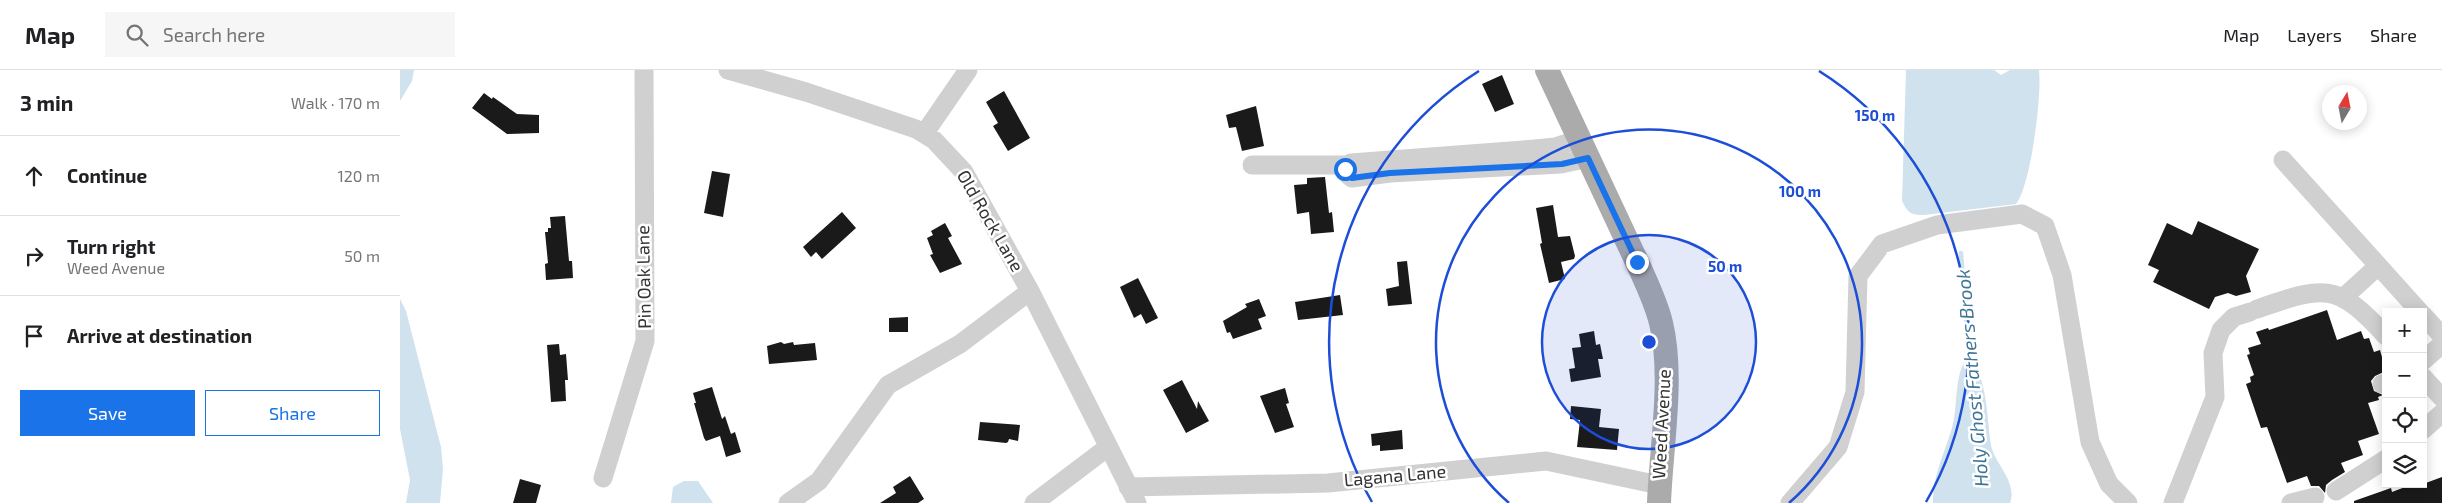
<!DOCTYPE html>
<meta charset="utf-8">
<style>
:root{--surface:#fff;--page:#f6f6f6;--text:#202124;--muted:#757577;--line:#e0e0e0;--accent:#1a73e8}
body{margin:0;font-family:"Exo 2",sans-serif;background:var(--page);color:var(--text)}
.controls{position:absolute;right:15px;bottom:15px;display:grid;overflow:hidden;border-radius:0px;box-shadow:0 2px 12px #0003}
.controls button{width:45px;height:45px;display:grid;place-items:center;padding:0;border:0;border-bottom:1px solid var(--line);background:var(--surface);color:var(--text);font:25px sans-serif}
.compass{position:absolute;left:1922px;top:15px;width:45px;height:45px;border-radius:50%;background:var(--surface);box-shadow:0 2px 12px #0003;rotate:10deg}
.stop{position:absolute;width:15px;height:15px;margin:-11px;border:4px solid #1a73e8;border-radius:50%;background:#fff}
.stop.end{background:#1a73e8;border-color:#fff;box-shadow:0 1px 5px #0008}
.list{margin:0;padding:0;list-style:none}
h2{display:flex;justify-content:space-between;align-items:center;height:65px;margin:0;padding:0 20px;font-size:21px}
h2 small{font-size:16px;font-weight:400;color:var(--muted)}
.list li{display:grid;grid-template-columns:32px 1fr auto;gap:15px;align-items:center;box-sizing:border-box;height:80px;padding:0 20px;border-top:1px solid var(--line)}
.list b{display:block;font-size:19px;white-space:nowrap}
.list p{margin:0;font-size:16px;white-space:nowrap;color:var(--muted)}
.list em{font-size:16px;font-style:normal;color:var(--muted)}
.actions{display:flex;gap:10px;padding:15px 20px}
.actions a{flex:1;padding:11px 0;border:1px solid var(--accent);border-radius:0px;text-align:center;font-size:18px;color:var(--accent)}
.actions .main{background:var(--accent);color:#fff}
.icon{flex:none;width:28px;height:28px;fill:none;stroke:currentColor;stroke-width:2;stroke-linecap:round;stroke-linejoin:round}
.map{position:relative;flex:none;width:2042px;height:433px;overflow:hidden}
header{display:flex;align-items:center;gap:30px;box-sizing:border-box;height:70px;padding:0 25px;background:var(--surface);border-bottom:1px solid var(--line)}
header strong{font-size:24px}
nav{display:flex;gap:28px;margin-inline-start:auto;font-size:18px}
.search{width:350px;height:45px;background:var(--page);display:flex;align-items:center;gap:12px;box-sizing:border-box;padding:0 18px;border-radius:0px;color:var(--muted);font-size:19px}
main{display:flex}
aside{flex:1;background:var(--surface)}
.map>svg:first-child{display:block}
</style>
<header>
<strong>Map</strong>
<div class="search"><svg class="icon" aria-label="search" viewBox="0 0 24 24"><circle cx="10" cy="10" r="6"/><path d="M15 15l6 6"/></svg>Search here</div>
<nav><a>Map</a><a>Layers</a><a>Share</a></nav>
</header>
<main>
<aside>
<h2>3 min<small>Walk · 170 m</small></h2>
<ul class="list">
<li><svg class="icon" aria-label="ahead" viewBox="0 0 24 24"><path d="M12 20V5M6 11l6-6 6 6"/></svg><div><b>Continue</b></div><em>120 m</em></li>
<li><svg class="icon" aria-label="right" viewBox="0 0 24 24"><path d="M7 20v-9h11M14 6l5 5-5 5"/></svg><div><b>Turn right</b><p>Weed Avenue</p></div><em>50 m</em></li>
<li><svg class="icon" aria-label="arrive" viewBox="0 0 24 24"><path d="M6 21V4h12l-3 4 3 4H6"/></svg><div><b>Arrive at destination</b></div></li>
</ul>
<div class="actions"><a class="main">Save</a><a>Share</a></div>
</aside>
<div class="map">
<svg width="2042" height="433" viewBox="0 0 2042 433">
<rect width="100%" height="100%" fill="#fff"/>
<path fill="#cfe2ee" d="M 0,0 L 14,0 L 12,11 L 0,31 Z
M 1506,0 L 1594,0 L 1601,5 L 1610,0 L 1639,0 C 1642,25 1631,115 1616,134 L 1524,145 C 1511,145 1508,143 1502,131 Z
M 0,229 L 6,241 L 41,377 L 43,399 L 40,433 L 6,433 L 10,410 L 0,359 Z
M 1568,291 C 1588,301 1587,353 1591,375 C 1594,393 1618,412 1610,433 L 1533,433 C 1532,407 1545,382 1552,358 C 1558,336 1554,313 1564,292 Z
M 284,411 L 298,411 L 313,433 L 271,433 L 273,417 Z"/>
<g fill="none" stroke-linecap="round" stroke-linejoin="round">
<path stroke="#cfe2ee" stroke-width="4.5" d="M 1561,183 L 1570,297"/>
</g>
<path fill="#1a1a1a" d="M 1102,5 L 1114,34 L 1095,42 L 1082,14 Z
M 604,21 L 630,68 L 608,81 L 593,56 L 598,53 L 586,32 Z
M 84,23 L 92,29 L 93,27 L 117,44 L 139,45 L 139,63 L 107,64 L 72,38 Z
M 856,36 L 864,76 L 842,81 L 836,57 L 829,58 L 826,45 Z
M 312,101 L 330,104 L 323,147 L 304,143 Z
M 925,107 L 929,143 L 932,142 L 934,162 L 911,164 L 909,142 L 897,144 L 894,115 L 907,114 L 907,108 Z
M 1153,135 L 1158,167 L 1170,166 L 1175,186 L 1174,189 L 1161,192 L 1165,209 L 1149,213 L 1140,174 L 1142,173 L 1136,138 Z
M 442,142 L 456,158 L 422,189 L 416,182 L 411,187 L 403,177 Z
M 165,146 L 169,191 L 172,191 L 173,208 L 146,210 L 145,194 L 148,193 L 145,162 L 148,162 L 148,158 L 151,158 L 150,147 Z
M 1798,151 L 1859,179 L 1846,206 L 1851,222 L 1836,226 L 1828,223 L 1815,227 L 1809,239 L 1753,212 L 1759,200 L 1748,195 L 1767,153 L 1792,165 Z
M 545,153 L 552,166 L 548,168 L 562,194 L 540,203 L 530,185 L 533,184 L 527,168 L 533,165 L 531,161 Z
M 1007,191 L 1012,234 L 988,236 L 986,219 L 999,216 L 997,192 Z
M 738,208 L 758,248 L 746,254 L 741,244 L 734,248 L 720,217 Z
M 940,225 L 943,245 L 898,250 L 895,232 Z
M 859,229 L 866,246 L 858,249 L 862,259 L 833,269 L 830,262 L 827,263 L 823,251 L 847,237 L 845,234 Z
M 1927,240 L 1937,270 L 1961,261 L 1964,269 L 1969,268 L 1974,282 L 1980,280 L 1986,301 L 1975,306 L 1971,311 L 1974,321 L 1983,325 L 1978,327 L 1979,330 L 1968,333 L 1979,364 L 1958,371 L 1963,385 L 1941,393 L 1945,402 L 1932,410 L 1926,415 L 1925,423 L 1919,416 L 1911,416 L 1907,406 L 1887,413 L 1867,357 L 1861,358 L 1846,314 L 1851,312 L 1850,307 L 1854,305 L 1847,285 L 1850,284 L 1848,278 L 1861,274 L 1856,262 L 1868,258 L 1869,260 Z
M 508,247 L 508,262 L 489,262 L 489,248 Z
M 1194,261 L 1196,275 L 1200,274 L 1203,289 L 1198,289 L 1201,307 L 1171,312 L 1169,299 L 1175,298 L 1172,278 L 1181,277 L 1179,264 Z
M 381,272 L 384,274 L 393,272 L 394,275 L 415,273 L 417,290 L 369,294 L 367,276 Z
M 159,274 L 160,285 L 166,284 L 168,310 L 165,310 L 166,331 L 151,332 L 147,275 Z
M 782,310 L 797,339 L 798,331 L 809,351 L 786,363 L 763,320 Z
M 312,317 L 322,349 L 325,346 L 331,364 L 335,362 L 341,382 L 326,387 L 320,366 L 306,371 L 304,368 L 294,333 L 296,333 L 293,323 Z
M 885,318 L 889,333 L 886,334 L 894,357 L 875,363 L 860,326 Z
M 1171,336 L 1201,339 L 1199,357 L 1219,359 L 1217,380 L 1177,377 L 1180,350 L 1170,349 Z
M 580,352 L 620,355 L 618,371 L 609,369 L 608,372 L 606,373 L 578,370 Z
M 1002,360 L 1003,379 L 980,381 L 980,375 L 972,376 L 971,364 Z
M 510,406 L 524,429 L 518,433 L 480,433 L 496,423 L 493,417 Z
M 2042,407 L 2042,433 L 1954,433 L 1954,431 L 1991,418 L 1992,422 L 2013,414 L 2023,414 Z
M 120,409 L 141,415 L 136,433 L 113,433 Z"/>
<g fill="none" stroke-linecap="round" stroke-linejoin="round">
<path stroke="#d0d0d0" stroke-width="19" d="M 328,0 L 406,22 L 516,59 L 534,70 L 564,102 L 630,221 L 737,433
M 524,64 L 568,0
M 1180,69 L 1155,77 L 1135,79 L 951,93 L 946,95 C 944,101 947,105 952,108 L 990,103 L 1161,94 L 1189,88
M 1883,90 L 2020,242
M 852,95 L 946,95
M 1944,227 L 1978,196
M 1857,239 C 1924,216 1936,211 1986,266
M 2023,245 L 2042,266
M 2023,291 L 2042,274
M 2023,307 L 2042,328
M 1982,314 L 1986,313
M 2023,360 L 2042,343
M 203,408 L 245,271 L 244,0
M 728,417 L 928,413 L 1146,391 L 1259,415
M 1936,421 L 1986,389
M 388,433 L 419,411 L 488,315 L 560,274 L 630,221
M 634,433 L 708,377
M 1390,433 L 1438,377 L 1455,322 L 1458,206 L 1482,174 L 1537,155 L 1622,144 L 1645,156 L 1662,205 L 1690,372 L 1709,414 L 1728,433
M 1773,433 L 1815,327 L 1813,283 L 1821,260 L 1834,247 L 1850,242
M 1891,433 L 1915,427"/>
<path stroke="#ababab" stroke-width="24" d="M 1147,0 L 1237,192 C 1246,212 1256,232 1261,253 C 1274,306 1261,378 1259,433"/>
</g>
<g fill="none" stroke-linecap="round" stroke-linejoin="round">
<path stroke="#1a73e8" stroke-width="6" d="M 945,99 L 948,105 L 952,108 L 990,103 L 1162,94 L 1188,88 L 1237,192"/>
</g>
<circle cx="1249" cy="272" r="107" fill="#1d4ed8" fill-opacity=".12"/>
<g fill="none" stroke="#1d4ed8" stroke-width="2.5">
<circle cx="1249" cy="272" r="107"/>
<path d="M1109 433A213 213 0 1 1 1389 433"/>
<path d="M972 432A320 320 0 0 1 1079 1M1419 1A320 320 0 0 1 1526 432"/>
</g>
<g text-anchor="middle" stroke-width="5" stroke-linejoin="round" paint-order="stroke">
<g font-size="18" fill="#333" stroke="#fff">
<text transform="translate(590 151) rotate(60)" y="6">Old Rock Lane</text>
<text transform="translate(244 207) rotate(-91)" y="6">Pin Oak Lane</text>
<text transform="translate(1262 354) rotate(-87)" y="6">Weed Avenue</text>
<text transform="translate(995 406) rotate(-5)" y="6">Lagana Lane</text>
</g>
<g font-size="19" font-style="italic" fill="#3f7597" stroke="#fff">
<text transform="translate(1572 308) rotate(-95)" y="7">Holy Ghost Fathers Brook</text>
</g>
</g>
<circle cx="1249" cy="272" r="8" fill="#1d4ed8" stroke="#fff" stroke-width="2.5"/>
<g font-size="15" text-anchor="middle" font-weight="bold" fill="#1d4ed8" stroke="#fff" stroke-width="5" stroke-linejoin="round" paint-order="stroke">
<text x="1475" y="51">150 m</text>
<text x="1400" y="127">100 m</text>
<text x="1325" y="202">50 m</text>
</g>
</svg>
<div class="controls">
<button>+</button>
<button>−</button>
<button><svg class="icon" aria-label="locate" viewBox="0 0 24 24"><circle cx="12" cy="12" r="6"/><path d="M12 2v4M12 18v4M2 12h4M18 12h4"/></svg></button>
<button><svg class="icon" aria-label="layers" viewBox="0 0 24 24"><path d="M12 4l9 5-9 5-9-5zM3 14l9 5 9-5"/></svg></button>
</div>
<svg class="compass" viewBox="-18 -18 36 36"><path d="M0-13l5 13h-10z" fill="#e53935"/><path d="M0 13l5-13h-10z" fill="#757577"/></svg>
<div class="stop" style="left:945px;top:99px"></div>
<div class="stop end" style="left:1237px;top:192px"></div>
</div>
</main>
